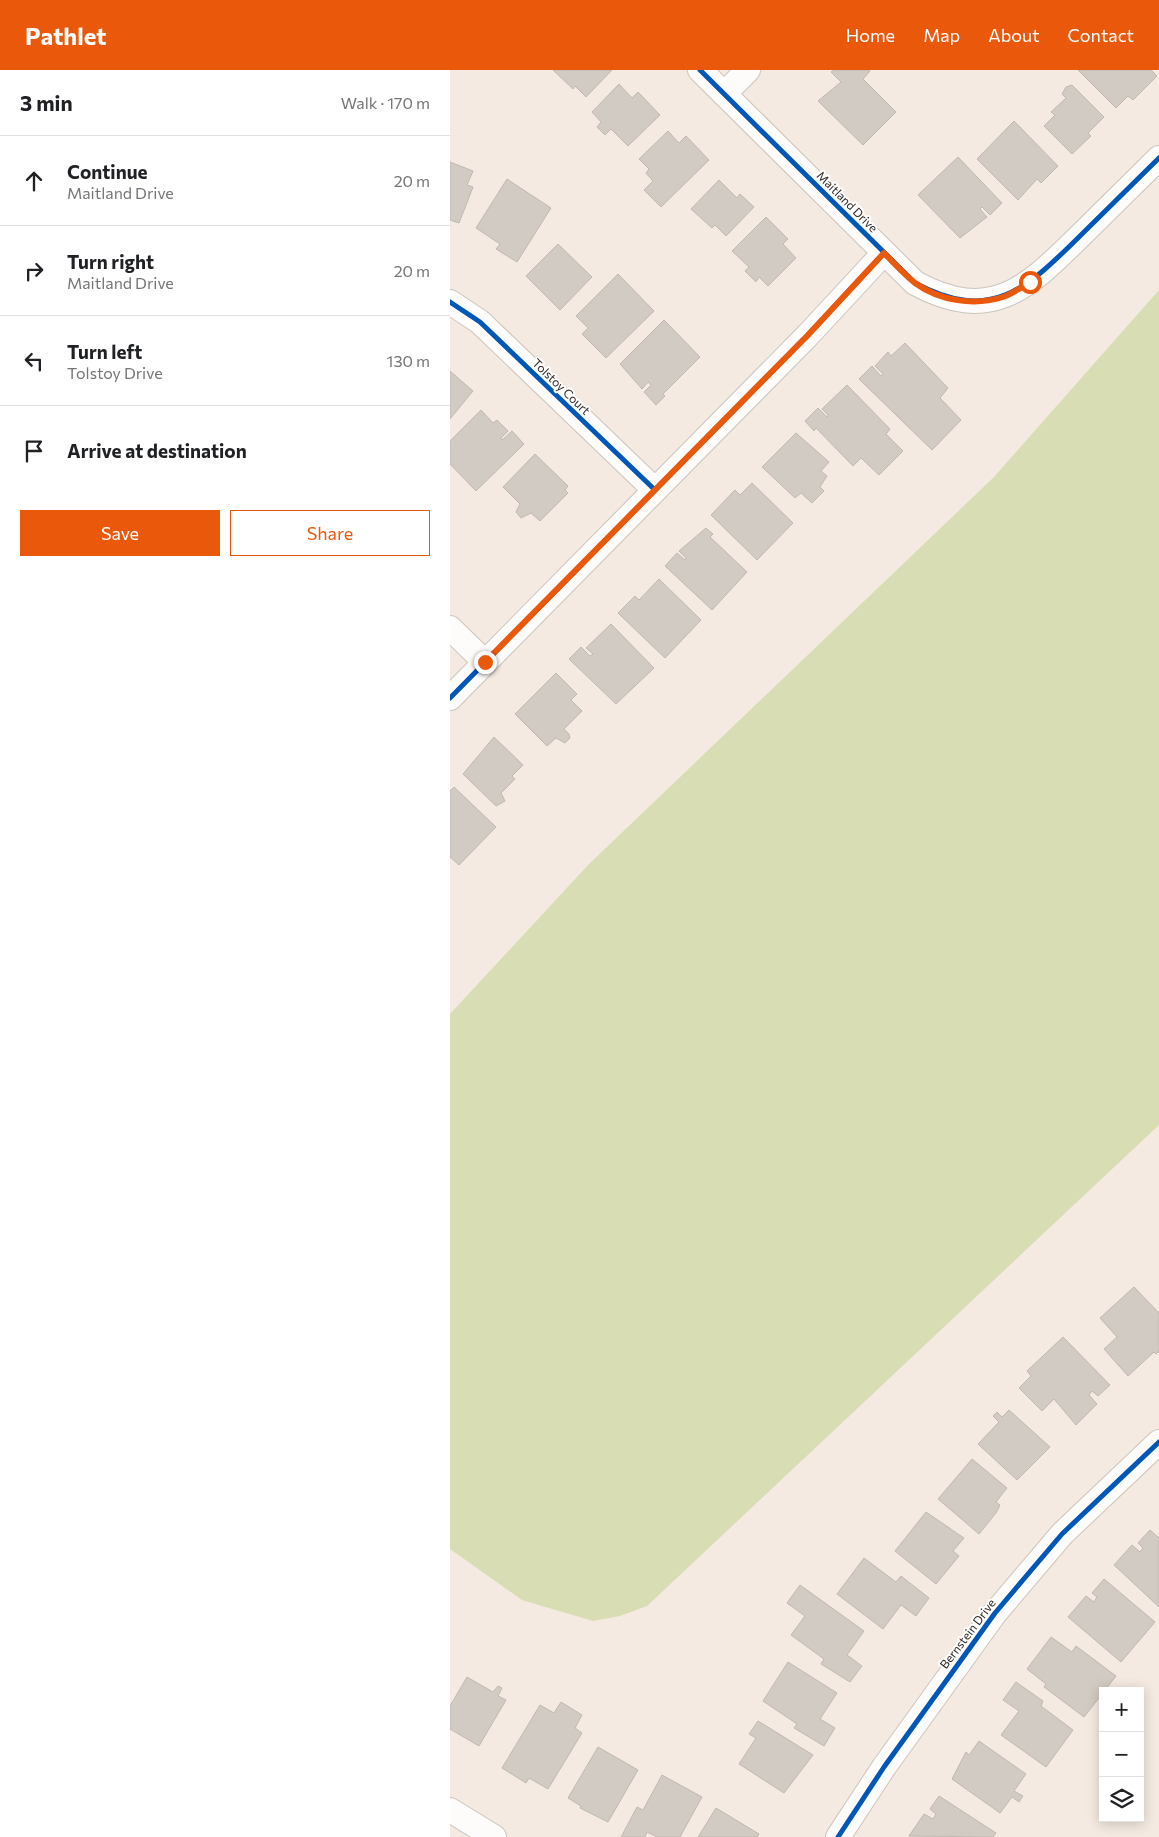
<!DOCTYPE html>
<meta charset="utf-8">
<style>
:root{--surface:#fff;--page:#f6f6f6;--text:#202124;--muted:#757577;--line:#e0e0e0;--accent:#ea580c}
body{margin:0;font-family:Commissioner,sans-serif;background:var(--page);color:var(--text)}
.controls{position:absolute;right:15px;bottom:15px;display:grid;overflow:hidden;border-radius:0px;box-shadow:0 2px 12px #0003}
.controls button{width:45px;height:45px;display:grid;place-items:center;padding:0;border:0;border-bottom:1px solid var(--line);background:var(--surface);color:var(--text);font:25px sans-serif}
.stop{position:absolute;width:15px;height:15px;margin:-11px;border:4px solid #ea580c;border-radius:50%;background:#fff}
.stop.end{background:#ea580c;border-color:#fff;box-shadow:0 1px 5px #0008}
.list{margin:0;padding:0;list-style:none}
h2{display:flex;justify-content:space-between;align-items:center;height:65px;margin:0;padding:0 20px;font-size:21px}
h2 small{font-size:16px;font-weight:400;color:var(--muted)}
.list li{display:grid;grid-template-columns:32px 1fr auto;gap:15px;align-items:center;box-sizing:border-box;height:90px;padding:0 20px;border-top:1px solid var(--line)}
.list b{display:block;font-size:19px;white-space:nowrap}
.list p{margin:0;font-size:16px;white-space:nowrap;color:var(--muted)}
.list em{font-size:16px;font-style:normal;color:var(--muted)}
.actions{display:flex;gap:10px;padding:15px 20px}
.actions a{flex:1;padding:11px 0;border:1px solid var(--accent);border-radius:0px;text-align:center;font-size:18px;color:var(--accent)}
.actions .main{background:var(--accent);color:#fff}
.icon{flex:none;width:28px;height:28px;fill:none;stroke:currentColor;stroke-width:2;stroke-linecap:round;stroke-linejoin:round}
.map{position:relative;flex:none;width:709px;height:1767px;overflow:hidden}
header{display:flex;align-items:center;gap:30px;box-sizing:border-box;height:70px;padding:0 25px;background:var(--accent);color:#fff}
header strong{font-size:24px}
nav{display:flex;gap:28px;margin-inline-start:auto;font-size:18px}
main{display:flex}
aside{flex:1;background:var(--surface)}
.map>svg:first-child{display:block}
</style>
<header>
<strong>Pathlet</strong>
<nav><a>Home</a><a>Map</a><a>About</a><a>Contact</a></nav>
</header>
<main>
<aside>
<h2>3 min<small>Walk · 170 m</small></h2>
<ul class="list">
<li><svg class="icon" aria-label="ahead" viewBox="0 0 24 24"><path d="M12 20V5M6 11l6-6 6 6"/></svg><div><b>Continue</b><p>Maitland Drive</p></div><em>20 m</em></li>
<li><svg class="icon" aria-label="right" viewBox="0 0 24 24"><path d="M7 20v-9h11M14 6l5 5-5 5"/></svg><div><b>Turn right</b><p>Maitland Drive</p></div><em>20 m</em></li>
<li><svg class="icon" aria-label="left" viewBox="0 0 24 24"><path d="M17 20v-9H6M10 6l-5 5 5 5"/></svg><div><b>Turn left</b><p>Tolstoy Drive</p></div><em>130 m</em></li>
<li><svg class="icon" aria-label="arrive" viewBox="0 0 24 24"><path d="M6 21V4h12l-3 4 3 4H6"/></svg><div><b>Arrive at destination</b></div></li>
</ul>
<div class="actions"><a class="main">Save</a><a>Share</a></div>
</aside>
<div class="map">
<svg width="709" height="1767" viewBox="0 0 709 1767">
<rect width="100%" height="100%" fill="#f4eae1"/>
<path fill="#d8ddb4" d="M 709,220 L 709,1055 L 197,1536 L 170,1546 L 143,1551 L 72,1530 L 0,1479 L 0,944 L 138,795 L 544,407 Z"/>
<path fill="#d1cbc3" stroke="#bfb9b2" d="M 103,0 L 162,0 L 136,27 L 125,16 L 123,19 Z
M 384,0 L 418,0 L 420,1 L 413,9 L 446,42 L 413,75 L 368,31 L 391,12 L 381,2 Z
M 628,0 L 701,0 L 707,6 L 683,30 L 678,26 L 666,38 Z
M 169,14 L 182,28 L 188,22 L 210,45 L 178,76 L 161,59 L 155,65 L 147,57 L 151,52 L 142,42 Z
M 622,15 L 654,47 L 638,63 L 641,66 L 622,84 L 594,56 L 605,45 L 601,42 L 616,28 L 612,24 L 616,17 Z
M 564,51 L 608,96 L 591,113 L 587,109 L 568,130 L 527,89 Z
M 218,61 L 229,73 L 236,66 L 259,90 L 211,137 L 194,120 L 203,111 L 196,103 L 199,99 L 189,89 Z
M 508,87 L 552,133 L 540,145 L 532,137 L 530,139 L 537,147 L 510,168 L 468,125 Z
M 0,92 L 23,101 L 17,115 L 23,117 L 9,153 L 0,150 Z
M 57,109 L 101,138 L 67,192 L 46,179 L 50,174 L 26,158 Z
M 269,110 L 287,128 L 290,124 L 304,137 L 276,166 L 265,155 L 262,158 L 241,139 Z
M 316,147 L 338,169 L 333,174 L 346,188 L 318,216 L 309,207 L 306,212 L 295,201 L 299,197 L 282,181 Z
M 108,174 L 142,207 L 110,240 L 76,206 Z
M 168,204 L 204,241 L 156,288 L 132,264 L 138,258 L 126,246 Z
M 214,250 L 250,287 L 213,324 L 215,326 L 206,335 L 194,322 L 201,315 L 198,312 L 192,319 L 170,294 Z
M 455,273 L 498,318 L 490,328 L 511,350 L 482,380 L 409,309 L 422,296 L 431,306 L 433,304 L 425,296 L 438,282 L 441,286 Z
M 0,301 L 23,321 L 0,349 Z
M 397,315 L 440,359 L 436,364 L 453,381 L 429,405 L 411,388 L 403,396 L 366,358 L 364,361 L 355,351 L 368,338 L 377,347 L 378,345 L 372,339 Z
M 31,340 L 43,353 L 47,350 L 58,361 L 51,368 L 52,370 L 62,361 L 74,374 L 26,421 L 0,394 L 0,371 Z
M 346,363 L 379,392 L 371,401 L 377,406 L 370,417 L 374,421 L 362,433 L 351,423 L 345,428 L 312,397 Z
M 85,384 L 118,416 L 115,420 L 118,423 L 90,451 L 81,443 L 71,448 L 66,442 L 70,434 L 53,417 Z
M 302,413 L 343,453 L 307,490 L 261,445 L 285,420 L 290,425 Z
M 256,458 L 263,464 L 260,467 L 297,502 L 262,540 L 215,496 L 227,483 L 235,490 L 236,488 L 229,481 Z
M 209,509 L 251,550 L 215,588 L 168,543 L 185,526 L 189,530 Z
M 161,554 L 204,598 L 166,634 L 119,589 L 131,577 L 140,586 L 143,584 L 136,578 Z
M 106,603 L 127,624 L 121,630 L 132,641 L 114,659 L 119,664 L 120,668 L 115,673 L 106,668 L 97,676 L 65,644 Z
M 44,667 L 73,695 L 62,706 L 65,709 L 51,723 L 55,731 L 46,736 L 13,704 Z
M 4,717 L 46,757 L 9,795 L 0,787 L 0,721 Z
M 684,1217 L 709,1243 L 709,1281 L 706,1284 L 704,1282 L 678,1306 L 654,1279 L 667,1267 L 650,1248 Z
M 613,1267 L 660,1315 L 648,1326 L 642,1321 L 639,1325 L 647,1334 L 626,1355 L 604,1329 L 592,1341 L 569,1318 L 581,1306 L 577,1301 Z
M 559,1340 L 600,1377 L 567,1410 L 528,1374 L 549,1352 L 543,1346 L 547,1342 L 552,1347 Z
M 522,1389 L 557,1418 L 546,1432 L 550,1435 L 546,1443 L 529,1464 L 488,1429 Z
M 476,1442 L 514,1468 L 503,1481 L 509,1486 L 486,1514 L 445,1481 Z
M 700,1460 L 709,1468 L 709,1537 L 664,1495 L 682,1475 L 690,1482 L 693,1478 L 688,1473 Z
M 414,1488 L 446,1512 L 451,1506 L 479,1528 L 466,1546 L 451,1535 L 433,1559 L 387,1524 Z
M 654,1509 L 705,1552 L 671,1592 L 618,1547 L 636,1526 L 644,1532 L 647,1527 L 642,1523 Z
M 350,1515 L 414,1561 L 397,1585 L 412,1596 L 400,1612 L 371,1594 L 374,1589 L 341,1565 L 355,1546 L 337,1533 Z
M 601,1567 L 622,1582 L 626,1576 L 666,1606 L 634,1647 L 594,1617 L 596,1614 L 577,1599 Z
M 338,1592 L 387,1623 L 370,1649 L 385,1658 L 374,1676 L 344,1658 L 347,1654 L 313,1631 Z
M 17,1607 L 43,1622 L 48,1616 L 52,1618 L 48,1626 L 56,1630 L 29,1676 L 0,1659 L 0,1636 Z
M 566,1612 L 593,1631 L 591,1636 L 623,1660 L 596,1697 L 551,1665 L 569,1641 L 553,1630 Z
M 111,1632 L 132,1645 L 125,1658 L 132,1663 L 98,1719 L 79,1708 L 76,1713 L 52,1698 L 90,1635 L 104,1643 Z
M 308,1651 L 363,1685 L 334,1723 L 289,1694 L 306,1668 L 299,1664 Z
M 529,1671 L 576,1704 L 564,1721 L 573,1726 L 569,1732 L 562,1727 L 550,1743 L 502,1709 L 516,1682 L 519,1685 Z
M 148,1677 L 188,1700 L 158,1752 L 130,1738 L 131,1736 L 118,1728 Z
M 212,1705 L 252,1727 L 230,1767 L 207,1767 L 197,1762 L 195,1767 L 171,1767 L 187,1737 L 193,1740 Z
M 489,1726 L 546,1763 L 543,1767 L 459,1766 L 474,1744 L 483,1749 L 486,1744 L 480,1739 Z
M 266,1738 L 309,1764 L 307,1767 L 248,1767 Z"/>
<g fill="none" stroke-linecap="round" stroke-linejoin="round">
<g stroke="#ccc5bd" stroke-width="26">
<path id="minor" d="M 250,0 L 465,213 C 543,255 578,217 633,163 C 658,138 684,113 709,88
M 274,24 L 298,0
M 0,232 L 30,252 L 205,420
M 0,558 L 35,592
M 0,628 L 358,265 L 434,183
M 0,1740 L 44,1767
M 388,1767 L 434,1697 L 545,1543 L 612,1464 L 709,1372"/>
</g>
<use href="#minor" stroke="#fdfcfa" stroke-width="24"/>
<g stroke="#fff" stroke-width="8">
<path id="cycleway" d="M 250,0 L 465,213 C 543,255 578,217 633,163 C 658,138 684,113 709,88
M 0,232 L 30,252 L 205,420
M 0,628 L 358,265 L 434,183
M 388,1767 L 434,1697 L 545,1543 L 612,1464 L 709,1372"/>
</g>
<use href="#cycleway" stroke="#0057b8" stroke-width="5"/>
</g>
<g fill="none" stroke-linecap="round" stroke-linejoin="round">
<path stroke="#ea580c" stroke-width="6" d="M 35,592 L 358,265 L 434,183 C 444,193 454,204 465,213 C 490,231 524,236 553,227 C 562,224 572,217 580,212"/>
</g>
<g text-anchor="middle" stroke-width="4" stroke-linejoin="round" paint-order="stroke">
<g font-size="12" fill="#2e2721" stroke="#fff">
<text transform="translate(397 132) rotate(45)" y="4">Maitland Drive</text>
<text transform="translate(111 317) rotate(44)" y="4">Tolstoy Court</text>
<text transform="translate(518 1564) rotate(-53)" y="4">Bernstein Drive</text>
</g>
</g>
</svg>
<div class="controls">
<button>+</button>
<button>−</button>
<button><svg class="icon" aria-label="layers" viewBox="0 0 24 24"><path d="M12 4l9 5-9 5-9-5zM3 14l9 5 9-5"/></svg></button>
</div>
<div class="stop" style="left:580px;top:212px"></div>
<div class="stop end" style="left:35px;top:592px"></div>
</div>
</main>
